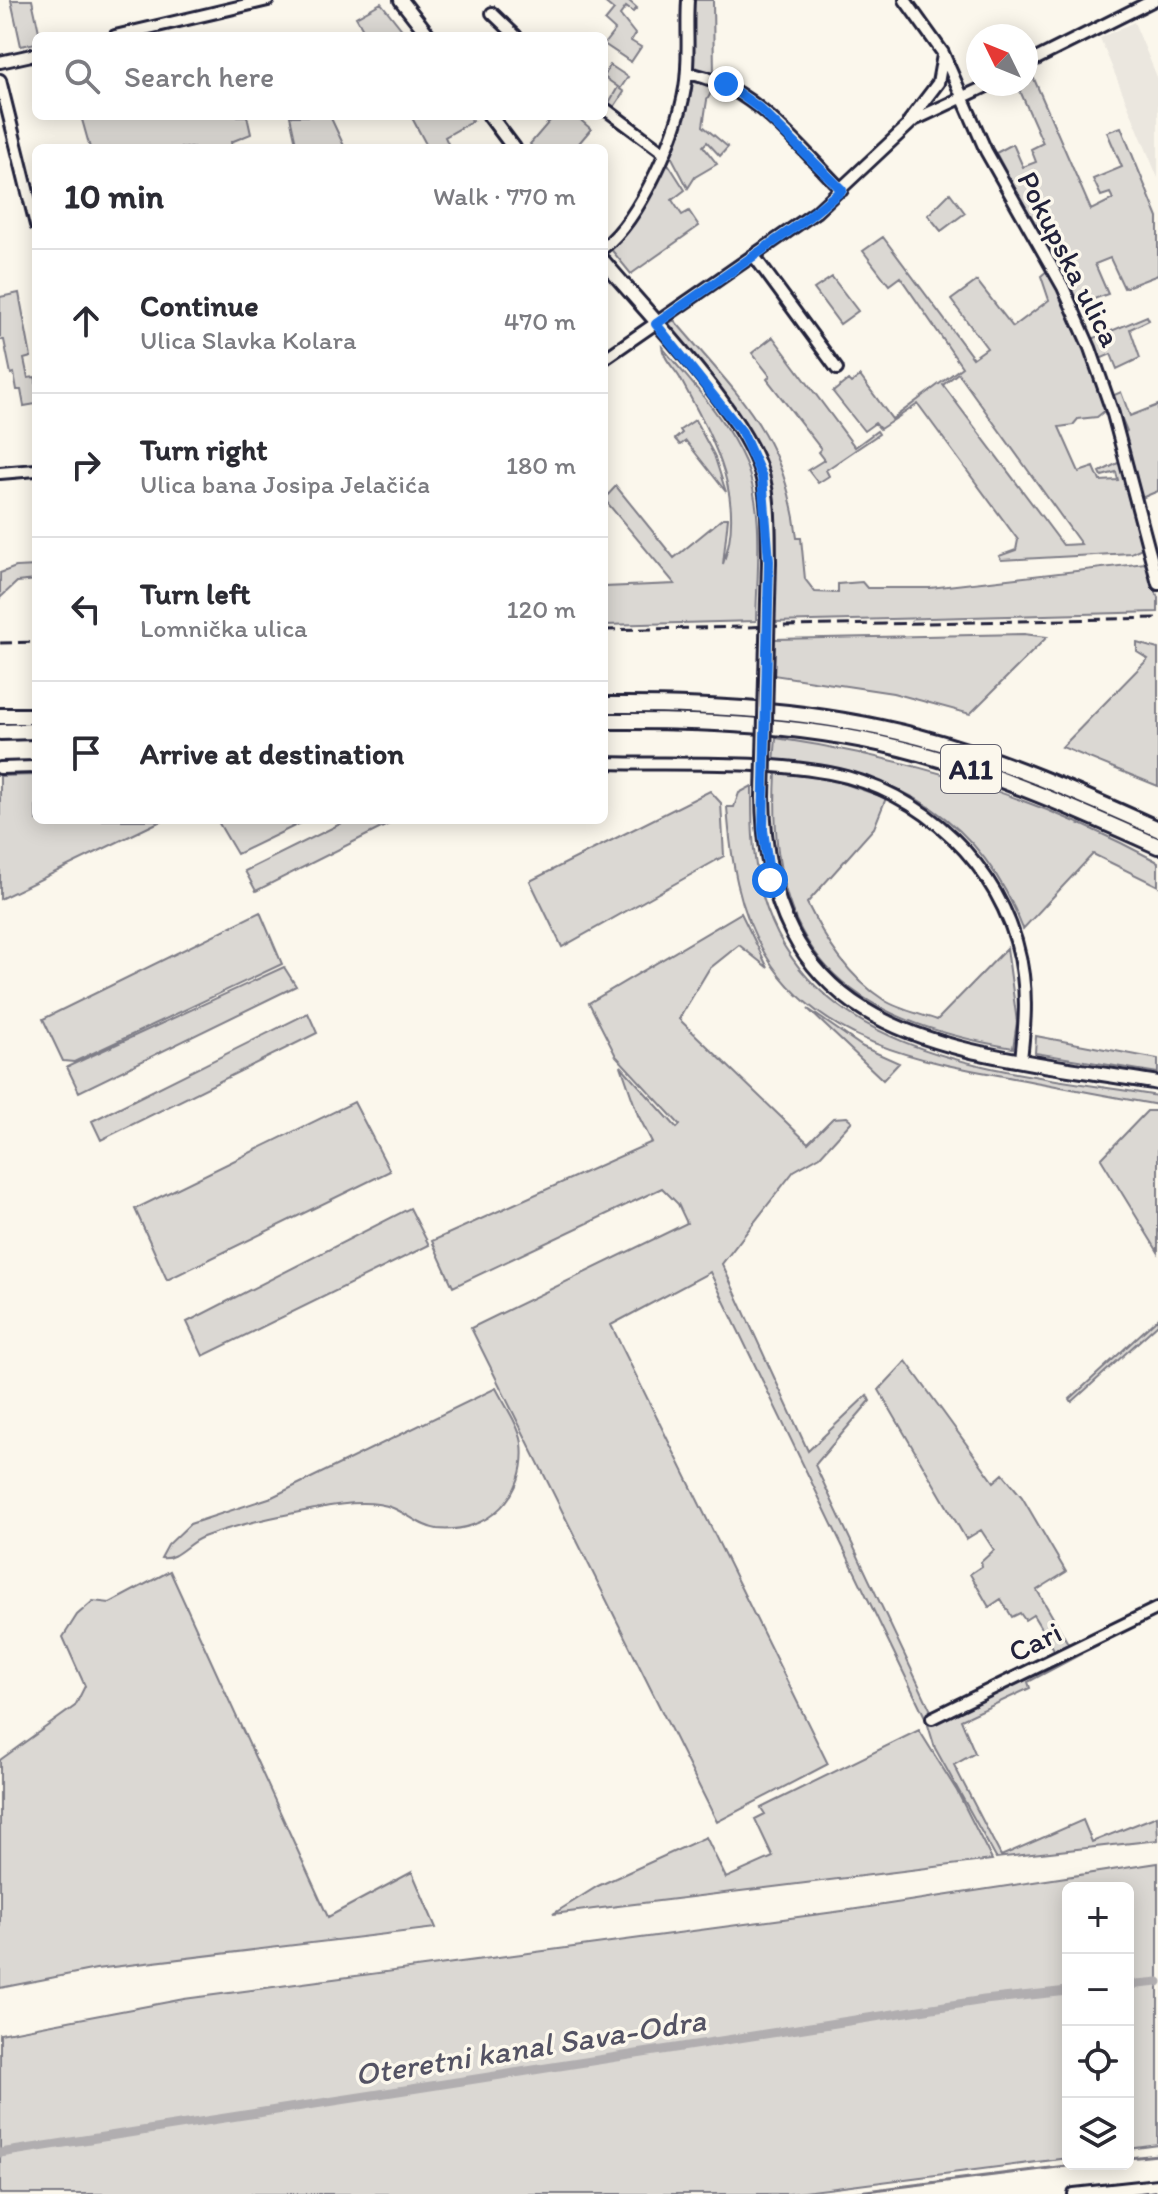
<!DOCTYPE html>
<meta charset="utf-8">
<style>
:root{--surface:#fff;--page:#f2f2f3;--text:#2b2b33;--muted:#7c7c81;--line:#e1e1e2}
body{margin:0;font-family:Itim,sans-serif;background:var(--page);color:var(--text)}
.controls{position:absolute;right:24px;bottom:24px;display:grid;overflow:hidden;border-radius:12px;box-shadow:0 4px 20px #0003}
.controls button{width:72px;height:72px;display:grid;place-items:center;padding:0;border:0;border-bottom:2px solid var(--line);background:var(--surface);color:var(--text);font:40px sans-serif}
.compass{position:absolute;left:966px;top:24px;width:72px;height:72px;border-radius:50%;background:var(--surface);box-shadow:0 4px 20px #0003;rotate:313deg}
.stop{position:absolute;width:24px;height:24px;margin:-18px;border:6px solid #1a73e8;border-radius:50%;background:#fff}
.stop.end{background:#1a73e8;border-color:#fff;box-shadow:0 2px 8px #0008}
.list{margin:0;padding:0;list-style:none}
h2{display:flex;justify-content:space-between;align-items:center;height:104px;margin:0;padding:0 32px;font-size:34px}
h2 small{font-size:26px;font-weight:400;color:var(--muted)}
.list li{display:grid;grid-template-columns:52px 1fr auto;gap:24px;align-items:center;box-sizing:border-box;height:144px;padding:0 32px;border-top:2px solid var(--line)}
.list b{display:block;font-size:30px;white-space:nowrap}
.list p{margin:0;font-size:26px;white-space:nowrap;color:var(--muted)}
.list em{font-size:26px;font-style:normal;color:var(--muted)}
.icon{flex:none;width:44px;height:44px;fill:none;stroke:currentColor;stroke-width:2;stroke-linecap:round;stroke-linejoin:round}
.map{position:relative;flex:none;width:1158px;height:2194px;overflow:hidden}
.search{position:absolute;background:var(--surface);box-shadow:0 4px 20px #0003;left:32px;top:32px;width:576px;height:88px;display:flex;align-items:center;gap:20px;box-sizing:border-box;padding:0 28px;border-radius:12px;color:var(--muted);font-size:30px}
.panel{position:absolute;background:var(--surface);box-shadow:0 4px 20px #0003;left:32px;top:144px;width:576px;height:680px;border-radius:12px}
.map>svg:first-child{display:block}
</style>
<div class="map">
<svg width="1158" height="2194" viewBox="0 0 1158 2194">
<rect width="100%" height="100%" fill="#fbf7ec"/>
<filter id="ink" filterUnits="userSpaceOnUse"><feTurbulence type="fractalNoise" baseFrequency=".0125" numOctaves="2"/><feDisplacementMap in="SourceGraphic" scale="16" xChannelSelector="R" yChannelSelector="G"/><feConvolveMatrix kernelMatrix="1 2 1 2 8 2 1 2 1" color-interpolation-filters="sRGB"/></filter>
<g filter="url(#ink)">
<path fill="#ebe7df" d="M 1134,22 L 1158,79 L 1158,178 L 1100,38 Z"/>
<path fill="#dbd8d3" stroke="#7e7d87" stroke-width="2" fill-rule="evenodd" d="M 11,0 L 32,0 L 40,36 L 36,36 L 36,43 L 21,46 Z
M 602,0 L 628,0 L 637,8 L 633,12 L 626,7 L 620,15 L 635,34 L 631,41 L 641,47 L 631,62 L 604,44 L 615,30 L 605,21 L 614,10 Z
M 693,0 L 713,0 L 714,76 L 691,68 Z
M 381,3 L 407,36 L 367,36 L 356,17 Z
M 610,65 L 628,77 L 620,89 L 624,92 L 612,110 L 607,106 L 618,87 L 604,77 Z
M 1031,72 L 1091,210 L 1113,199 L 1110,193 L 1101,196 L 1093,179 L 1122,167 L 1107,132 L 1121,127 L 1158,218 L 1158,275 L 1124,288 L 1110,258 L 1095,264 L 1108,294 L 1077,305 L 996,153 L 1013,144 L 1023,167 L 1036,162 L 1031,149 L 1043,143 L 1017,84 L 1026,84 L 1026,75 Z
M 691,76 L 717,82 L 707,100 L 703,126 L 728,147 L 720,156 L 707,142 L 703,146 L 717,164 L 695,177 L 688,188 L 670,154 Z
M 81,116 L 247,116 L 251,134 L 231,142 L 232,148 L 90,148 Z
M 290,116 L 330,116 L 345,148 L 297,148 Z
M 411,116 L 469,116 L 473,121 L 445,137 L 450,148 L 428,148 Z
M 554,116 L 576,116 L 591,129 L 575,148 L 533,148 L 530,144 Z
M 669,165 L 685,190 L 672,200 L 682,215 L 689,211 L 699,226 L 631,274 L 610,248 L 634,220 L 663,166 Z
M 950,193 L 965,213 L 941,231 L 928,215 Z
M 883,237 L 973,358 L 987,348 L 951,300 L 977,281 L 1013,327 L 1049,300 L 1041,276 L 1049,269 L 1081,336 L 1107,409 L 1097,417 L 1078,419 L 1073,425 L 1059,427 L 1079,472 L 1094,467 L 1100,481 L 1118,480 L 1116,472 L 1102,476 L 1100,472 L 1122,461 L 1142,548 L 1131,553 L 1001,560 L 999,556 L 1016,550 L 1018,540 L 918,404 L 880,429 L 875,423 L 864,431 L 833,392 L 848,380 L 851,383 L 860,376 L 892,419 L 962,367 L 900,277 L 889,285 L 863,251 ZM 958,373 L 1081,544 L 1063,545 L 943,385 Z
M 832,277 L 858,311 L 840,324 L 814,289 Z
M 19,293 L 31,357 L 24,359 L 28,378 L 35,377 L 36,380 L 36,404 L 24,406 L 21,390 L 17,390 L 14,373 L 11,374 L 4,340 L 0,340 L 0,297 Z
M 1147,316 L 1149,320 L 1130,329 L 1140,358 L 1117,369 L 1111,354 L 1100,359 L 1092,339 Z
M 674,320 C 738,396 785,434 797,538 L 801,538 L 805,579 L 815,592 L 838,593 L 838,584 L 862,582 L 867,588 L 930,588 L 1145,563 L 1158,598 L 1158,612 L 774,622 C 775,585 779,547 775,510 C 768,436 711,381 667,325 Z
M 773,337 L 855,447 L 877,431 L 879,434 L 826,470 L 829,476 L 818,483 L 808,470 L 824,460 L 818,452 L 821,449 L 767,379 L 770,376 L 752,353 Z
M 662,347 C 691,383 726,418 745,462 C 765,511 757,570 756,621 L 604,625 L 604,587 L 675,584 L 604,499 L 616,486 L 674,558 L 723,518 L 728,518 L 723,564 C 748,496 711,436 680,378 C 674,368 663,358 662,347 Z
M 1121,392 L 1130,416 L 1158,405 L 1158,491 L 1139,499 L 1124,433 L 1127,431 L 1112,396 Z
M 695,420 L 714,455 L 726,492 L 686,441 L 680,445 L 675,439 L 682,433 L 680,430 Z
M 36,566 L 36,580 L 17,582 L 0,598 L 0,573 L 16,567 Z
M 1024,634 L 1047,637 L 970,714 L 893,693 L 773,675 L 774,639 Z
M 1137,643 L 1158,649 L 1158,786 L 1062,747 L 1148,659 L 1137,652 Z
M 776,738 C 911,758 1038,797 1158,862 L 1158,886 L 1093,854 L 1023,929 C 980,815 891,767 774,763 Z
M 776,773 L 828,778 L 886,798 L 874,828 L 807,903 C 826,941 848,977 884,1000 C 899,1010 921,1014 937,1020 L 1007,948 L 1017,1022 L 1013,1048 C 843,1019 766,953 776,773 Z
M 36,775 L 36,820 L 163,820 L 0,899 L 0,776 Z
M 752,786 C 752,818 752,851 759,882 C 801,1064 1009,1070 1158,1096 L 1158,1105 C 1112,1097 1066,1088 1019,1079 C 925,1062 819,1045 765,954 C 738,909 731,859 727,807 L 734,807 L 739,793 Z
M 710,791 L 721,803 L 724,856 L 562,947 L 530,881 Z
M 217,820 L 307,820 L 237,854 Z
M 348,820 L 397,820 L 256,891 L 245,871 Z
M 260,912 L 282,964 L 74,1062 L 63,1061 L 43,1019 Z
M 741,913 L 768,968 L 739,945 L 709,969 L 679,1019 L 808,1143 L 833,1118 L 847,1117 L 852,1121 L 820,1156 L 794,1171 L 722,1264 L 808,1451 L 867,1395 L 870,1401 L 815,1465 L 932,1713 L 925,1717 L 710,1272 L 611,1325 L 828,1764 L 717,1822 L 471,1328 L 687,1223 L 678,1204 L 662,1188 L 453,1287 L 432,1241 L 652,1142 L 638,1115 L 621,1066 L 677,1128 L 680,1125 L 616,1056 L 589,1003 Z
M 284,967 L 296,986 L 79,1092 L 67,1067 Z
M 808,1009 L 863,1047 L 899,1063 L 883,1080 Z
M 308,1013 L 317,1033 L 101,1140 L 92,1121 Z
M 1036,1036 L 1158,1059 L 1158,1073 L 1035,1053 Z
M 354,1102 L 390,1171 L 167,1280 L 135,1209 Z
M 1147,1111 L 1158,1111 L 1158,1252 L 1101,1159 Z
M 410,1208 L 429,1245 L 203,1356 L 187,1322 Z
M 1158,1318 L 1158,1324 L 1072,1402 L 1070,1399 Z
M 906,1361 L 994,1482 L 1003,1474 L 1022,1497 L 1066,1572 L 1037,1590 L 1069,1645 L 1055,1651 L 1033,1615 L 1025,1620 L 1020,1613 L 1012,1617 L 1001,1599 L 989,1607 L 970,1574 L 982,1566 L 981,1562 L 994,1550 L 981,1530 L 966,1539 L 879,1390 Z
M 496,1388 C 504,1404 519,1425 522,1443 C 528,1495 488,1534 437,1529 C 421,1527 408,1514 393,1508 C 371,1499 338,1504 315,1509 C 278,1516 238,1524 203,1537 C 188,1542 176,1561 161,1558 L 168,1545 L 190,1524 L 272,1497 Z
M 170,1571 L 328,1917 L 412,1872 L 436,1928 L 96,1969 L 0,1988 L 0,1760 L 75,1706 L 85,1686 L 63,1637 L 77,1615 L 93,1601 L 110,1603 Z
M 1079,1650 L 1081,1654 L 1028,1682 L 1030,1688 L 961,1720 L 975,1753 L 954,1765 L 1001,1856 L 1083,1820 L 1092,1842 L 1157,1816 L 1158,1840 L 996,1858 L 935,1748 L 928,1725 Z
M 919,1730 L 957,1791 L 992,1860 L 553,1914 L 598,1886 L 706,1837 L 726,1878 L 773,1857 L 755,1819 L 765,1814 L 761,1808 Z
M 1158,1863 L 1158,2145 L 1128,2149 L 1128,1888 L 1068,1888 L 1068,2158 L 789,2194 L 0,2194 L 0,2034 L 184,1999 L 850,1910 Z"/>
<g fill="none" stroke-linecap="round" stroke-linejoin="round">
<path stroke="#787681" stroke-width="3" d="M 1128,2158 L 1158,2155
M 842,2194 L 1082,2164"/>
<path stroke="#b1aeb0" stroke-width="9" d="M 1128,1985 L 1158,1982
M 0,2153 L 984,2000 L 1068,1991"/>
<g stroke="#22223b" stroke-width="16">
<path id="minor" d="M 905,0 L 943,53 L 986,151 L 1063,287 L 1090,348 L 1113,414 L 1158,584
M 492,13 L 516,36
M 115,36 L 268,0
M 0,62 L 36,54
M 1026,64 L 1154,0
M 687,73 C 752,84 797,145 842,190
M 0,80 L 36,225
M 604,108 L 663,152
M 909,121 L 938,83 L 943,55
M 604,247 C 640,219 678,133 685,88 C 690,59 686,29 688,0
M 754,256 L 837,369
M 604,359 L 816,212 L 914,120 L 991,84
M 0,473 L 36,470
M 604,763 C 677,765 778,759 847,777 C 937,801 1012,882 1023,975 C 1027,1004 1024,1031 1021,1060
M 0,768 L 36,767
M 932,1718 L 1158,1608
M 1074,2194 L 1158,2185"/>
</g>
<g stroke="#22223b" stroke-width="18">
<path id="major" d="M 401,0 L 429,36
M 490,116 L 514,148
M 604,262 C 648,314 745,413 762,475 C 770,503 768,533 769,561
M 763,797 C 767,1052 962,1049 1158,1083"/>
</g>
<g stroke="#22223b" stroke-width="20">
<path id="highway" d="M 604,705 C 710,704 816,710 919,737 C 1002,759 1080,794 1158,829
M 0,716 L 36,716
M 604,721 C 710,720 817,725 919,753 C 1002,776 1080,811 1158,846
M 0,732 L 36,731"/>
</g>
<use href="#minor" stroke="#fbf7ec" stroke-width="10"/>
<use href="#major" stroke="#fbf7ec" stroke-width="12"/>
<use href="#highway" stroke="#fbf7ec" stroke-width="14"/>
<path stroke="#22223b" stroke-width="3" stroke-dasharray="12 6" stroke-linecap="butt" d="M 604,630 L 1158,618
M 0,643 L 36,642"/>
<g stroke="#22223b" stroke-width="18" stroke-linecap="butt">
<path id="major-bridge" d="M 763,797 L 769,561"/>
</g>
<use href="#major-bridge" stroke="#fbf7ec" stroke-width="12"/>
</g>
</g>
<g fill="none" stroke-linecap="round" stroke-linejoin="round" filter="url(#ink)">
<path stroke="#1a73e8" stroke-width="10" d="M 726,84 L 759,108 L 842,190 L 801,223 L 656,324 L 742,432 L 762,477 L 769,561 L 763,830 L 770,880"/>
</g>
<g text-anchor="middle" stroke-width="7" stroke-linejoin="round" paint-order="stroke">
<rect fill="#fbf7ec" stroke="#636270" stroke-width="2" x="941" y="745" width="60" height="48" rx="6"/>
<g font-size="28" font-weight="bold" fill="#22223b">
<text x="971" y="779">A11</text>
</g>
<g font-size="30" fill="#22223b" stroke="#fbf7ec">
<text transform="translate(1069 259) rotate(63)" y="10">Pokupska ulica</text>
<text transform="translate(1035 1642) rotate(-26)" y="10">Cari</text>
</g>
<g font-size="32" font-style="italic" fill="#545364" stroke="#fbf7ec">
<text transform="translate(530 2047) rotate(-9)" y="11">Oteretni kanal Sava-Odra</text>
</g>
</g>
</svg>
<div class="controls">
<button>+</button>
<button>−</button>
<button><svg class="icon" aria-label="locate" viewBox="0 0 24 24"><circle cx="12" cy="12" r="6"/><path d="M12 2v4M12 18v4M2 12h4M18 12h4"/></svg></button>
<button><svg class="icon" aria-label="layers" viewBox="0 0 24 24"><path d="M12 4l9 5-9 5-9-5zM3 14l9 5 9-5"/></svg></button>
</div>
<svg class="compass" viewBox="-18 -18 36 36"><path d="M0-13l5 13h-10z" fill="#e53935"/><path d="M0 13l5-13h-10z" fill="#7c7c81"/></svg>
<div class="stop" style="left:770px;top:880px"></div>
<div class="stop end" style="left:726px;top:84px"></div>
<div class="search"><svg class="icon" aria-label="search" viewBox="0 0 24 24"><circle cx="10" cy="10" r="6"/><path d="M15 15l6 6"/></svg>Search here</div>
<section class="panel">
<h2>10 min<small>Walk · 770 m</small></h2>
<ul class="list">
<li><svg class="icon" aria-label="ahead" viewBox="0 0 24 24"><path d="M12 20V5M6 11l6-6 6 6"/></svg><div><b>Continue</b><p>Ulica Slavka Kolara</p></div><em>470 m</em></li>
<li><svg class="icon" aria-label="right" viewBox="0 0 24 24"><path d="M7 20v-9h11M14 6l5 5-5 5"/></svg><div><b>Turn right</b><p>Ulica bana Josipa Jelačića</p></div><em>180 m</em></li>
<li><svg class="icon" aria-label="left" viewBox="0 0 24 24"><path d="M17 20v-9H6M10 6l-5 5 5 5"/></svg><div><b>Turn left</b><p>Lomnička ulica</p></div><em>120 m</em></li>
<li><svg class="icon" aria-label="arrive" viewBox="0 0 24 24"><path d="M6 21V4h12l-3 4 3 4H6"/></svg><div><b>Arrive at destination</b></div></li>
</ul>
</section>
</div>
